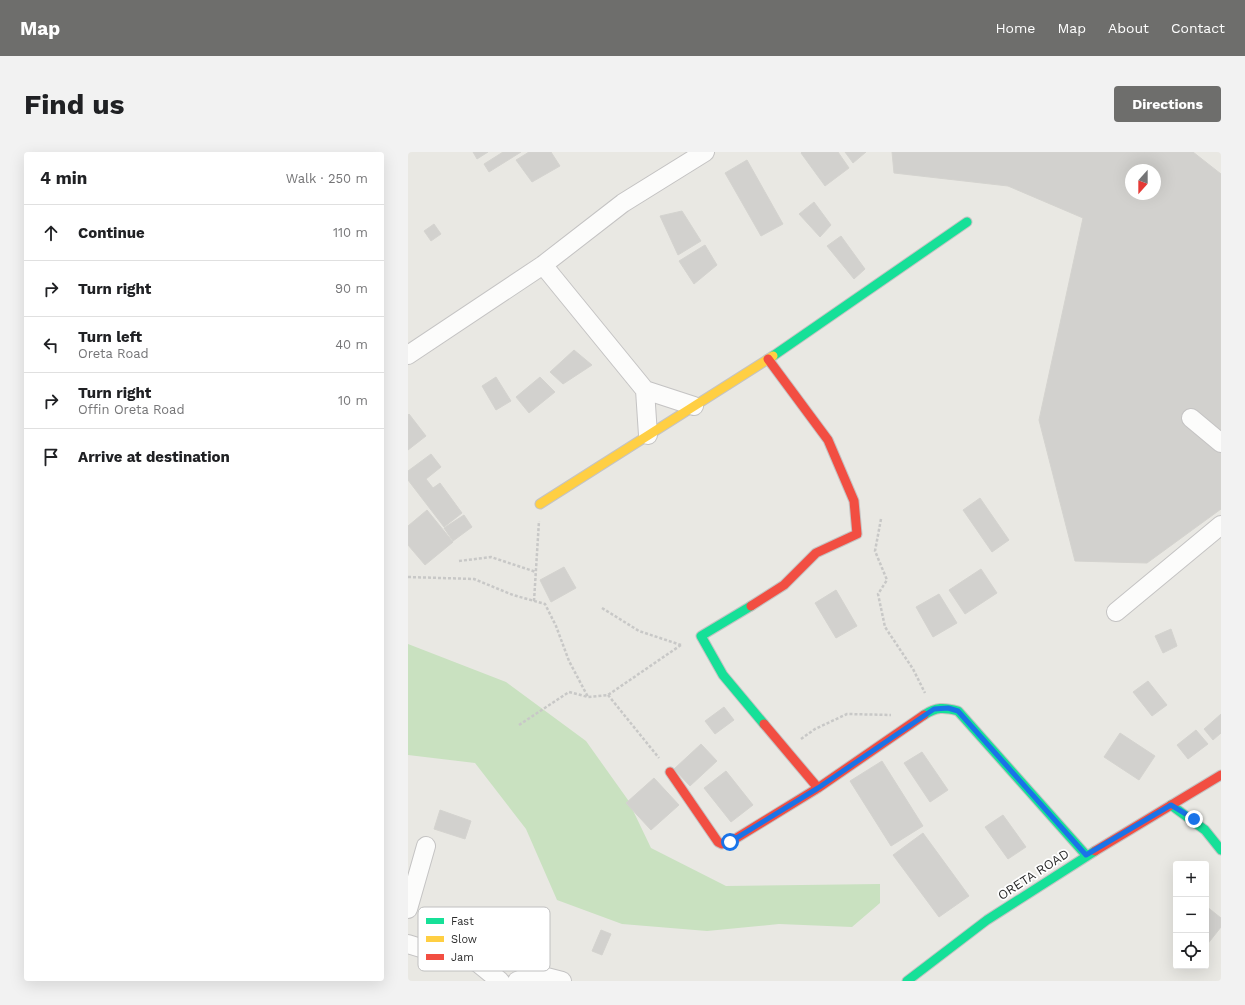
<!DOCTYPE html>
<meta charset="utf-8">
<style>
:root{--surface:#fff;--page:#f2f2f2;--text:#202124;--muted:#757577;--line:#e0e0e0;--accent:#6e6e6c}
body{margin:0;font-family:"Work Sans",sans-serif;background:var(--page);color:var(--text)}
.controls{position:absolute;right:12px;bottom:12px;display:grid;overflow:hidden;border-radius:4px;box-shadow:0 4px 16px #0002}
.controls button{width:36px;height:36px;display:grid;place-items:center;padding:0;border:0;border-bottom:1px solid var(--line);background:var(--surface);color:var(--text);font:20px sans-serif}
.compass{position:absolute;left:717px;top:12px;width:36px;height:36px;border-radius:50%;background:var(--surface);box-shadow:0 4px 16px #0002;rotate:201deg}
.stop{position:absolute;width:12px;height:12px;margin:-9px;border:3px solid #1a73e8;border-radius:50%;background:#fff}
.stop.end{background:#1a73e8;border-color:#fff;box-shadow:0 1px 4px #0008}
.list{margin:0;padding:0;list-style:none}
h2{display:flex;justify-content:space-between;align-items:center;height:52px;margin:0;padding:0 16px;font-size:17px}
h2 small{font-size:13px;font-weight:400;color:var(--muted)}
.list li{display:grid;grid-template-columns:26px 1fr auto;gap:12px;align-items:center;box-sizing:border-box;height:56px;padding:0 16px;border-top:1px solid var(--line)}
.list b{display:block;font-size:15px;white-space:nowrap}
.list p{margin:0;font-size:13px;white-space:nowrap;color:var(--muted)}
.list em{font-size:13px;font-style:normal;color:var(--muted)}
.icon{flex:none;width:22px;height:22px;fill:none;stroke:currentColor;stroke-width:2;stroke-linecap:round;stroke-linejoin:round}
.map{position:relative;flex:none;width:813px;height:829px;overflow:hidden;border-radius:4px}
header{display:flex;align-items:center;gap:24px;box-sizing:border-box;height:56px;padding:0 20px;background:var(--accent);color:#fff}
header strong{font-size:19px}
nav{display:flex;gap:22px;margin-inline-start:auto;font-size:14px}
.intro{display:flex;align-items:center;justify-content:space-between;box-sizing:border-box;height:96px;padding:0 24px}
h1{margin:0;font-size:28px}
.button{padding:10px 18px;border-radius:4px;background:var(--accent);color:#fff;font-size:14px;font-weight:700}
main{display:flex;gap:24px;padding:0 24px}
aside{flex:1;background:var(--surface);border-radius:4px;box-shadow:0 4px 16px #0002}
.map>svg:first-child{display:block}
</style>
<header>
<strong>Map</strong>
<nav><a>Home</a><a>Map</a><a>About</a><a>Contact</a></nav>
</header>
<div class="intro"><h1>Find us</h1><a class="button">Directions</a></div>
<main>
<aside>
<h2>4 min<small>Walk · 250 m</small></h2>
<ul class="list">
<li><svg class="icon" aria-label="ahead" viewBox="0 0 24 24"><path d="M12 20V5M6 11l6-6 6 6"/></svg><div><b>Continue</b></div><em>110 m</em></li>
<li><svg class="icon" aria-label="right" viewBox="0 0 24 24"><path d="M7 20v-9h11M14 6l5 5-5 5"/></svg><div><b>Turn right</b></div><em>90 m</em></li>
<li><svg class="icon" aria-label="left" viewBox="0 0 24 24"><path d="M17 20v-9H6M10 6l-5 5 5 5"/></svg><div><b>Turn left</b><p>Oreta Road</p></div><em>40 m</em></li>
<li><svg class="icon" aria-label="right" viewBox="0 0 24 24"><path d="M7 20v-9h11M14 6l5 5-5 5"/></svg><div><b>Turn right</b><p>Offin Oreta Road</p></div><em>10 m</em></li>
<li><svg class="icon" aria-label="arrive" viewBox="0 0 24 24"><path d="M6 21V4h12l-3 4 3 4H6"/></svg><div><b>Arrive at destination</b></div></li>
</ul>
</aside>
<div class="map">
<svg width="813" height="829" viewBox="0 0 813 829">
<rect width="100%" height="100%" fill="#e9e8e3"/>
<path fill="#c9e1c0" d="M 0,492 L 98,530 L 178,589 L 220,648 L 243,696 L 318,734 L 472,732 L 472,751 L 444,775 L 371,772 L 299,779 L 214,772 L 149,748 L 118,677 L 67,611 L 0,603 Z"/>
<path fill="#d2d1ce" stroke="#d4d3cf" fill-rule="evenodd" d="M 65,0 L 80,0 L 69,7 Z
M 95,0 L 113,0 L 81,20 L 76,12 Z
M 121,0 L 143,0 L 152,14 L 124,30 L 108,8 Z
M 394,0 L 430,0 L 441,16 L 417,34 L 393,1 Z
M 437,0 L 458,0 L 445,11 Z
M 484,0 L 785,0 L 813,22 L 813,357 L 739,411 L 667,409 L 631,268 L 675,66 L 600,34 L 486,21 ZM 723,18 L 747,18 L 747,42 L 723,42 Z
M 339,8 L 375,72 L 353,84 L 317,21 Z
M 406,50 L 423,73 L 412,85 L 391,62 Z
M 274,59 L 293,89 L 270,103 L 252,64 Z
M 26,72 L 33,82 L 23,89 L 16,79 Z
M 433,84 L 457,117 L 446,127 L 419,94 Z
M 297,93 L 309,113 L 286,132 L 271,109 Z
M 166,198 L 184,213 L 155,232 L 142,220 Z
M 88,225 L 103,249 L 88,258 L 74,234 Z
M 132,225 L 147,240 L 121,261 L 108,245 Z
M 1,262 L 18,284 L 0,298 L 0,263 Z
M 23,302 L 33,315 L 18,327 L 25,336 L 32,331 L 54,361 L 36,375 L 0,328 L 0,319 Z
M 572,346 L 601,388 L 584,400 L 555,358 Z
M 19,358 L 45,390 L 17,413 L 0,393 L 0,374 Z
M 56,363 L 64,375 L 45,389 L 36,376 Z
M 156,415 L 168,436 L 143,450 L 132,428 Z
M 573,417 L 589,441 L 557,462 L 541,438 Z
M 428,438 L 449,474 L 428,486 L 407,451 Z
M 531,442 L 549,471 L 525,485 L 508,455 Z
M 763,477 L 769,494 L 755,501 L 747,484 Z
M 740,529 L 759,553 L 744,564 L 725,540 Z
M 316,555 L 326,568 L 307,582 L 297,569 Z
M 813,562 L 813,581 L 805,588 L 796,577 Z
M 788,578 L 800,592 L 780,607 L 769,593 Z
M 712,581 L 747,604 L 731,628 L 696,605 Z
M 293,592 L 309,609 L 282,634 L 266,617 Z
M 514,600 L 540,638 L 522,650 L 496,611 Z
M 474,609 L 515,674 L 483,694 L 442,629 Z
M 318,619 L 345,653 L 323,670 L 296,636 Z
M 246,626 L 271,653 L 243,678 L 218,651 Z
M 32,658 L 63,669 L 57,687 L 26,677 Z
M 595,663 L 618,695 L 600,707 L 577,675 Z
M 515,681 L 561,744 L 531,765 L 485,703 Z
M 798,754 L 813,766 L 813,775 L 798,794 Z
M 193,778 L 203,782 L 194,803 L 184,799 Z"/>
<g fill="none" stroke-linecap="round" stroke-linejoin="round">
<g stroke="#c4c3c3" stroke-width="20">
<path id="street" d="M 135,113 L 237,238 L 240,283
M 0,203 L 135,113 L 215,51 L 297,0
M 237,238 L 286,254
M 783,266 L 813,291
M 708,460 L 813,373
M 0,757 L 18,694
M 0,792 L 29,801 L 52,804 L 70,811 L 92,829
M 109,829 L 127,822 L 154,829"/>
</g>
<g stroke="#c4c3c3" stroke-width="11">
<path id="fast" d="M 365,204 L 559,70
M 343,454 L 293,484 L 315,523 L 356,572
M 516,563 C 528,555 536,555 550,559 L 678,703
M 763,653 L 797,678 L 813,698
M 499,829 L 579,768 L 687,699"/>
</g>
<g stroke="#c4c3c3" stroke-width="11">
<path id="slow" d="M 132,352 L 365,204"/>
</g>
<g stroke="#c4c3c3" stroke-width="11">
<path id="jam" d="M 343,454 L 376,433 L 408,401 L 449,382 L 446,349 L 420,288 L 360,207
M 356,572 L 410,636
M 262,620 L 310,690 L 314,692 L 322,690 L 410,636 L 516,563
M 687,699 L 813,623"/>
</g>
<path stroke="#c8c8c7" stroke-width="2.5" stroke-dasharray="3 2" stroke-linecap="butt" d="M 473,367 L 467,399 L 479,428 L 470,442 L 477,475 L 505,517 L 517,541
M 51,409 L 83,405 L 128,420
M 0,425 L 66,427 L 105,443 L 137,452 L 148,474 L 161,509 L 180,545
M 126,449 L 131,369
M 194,456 L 231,479 L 273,493
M 200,543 L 251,606
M 111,573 L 161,540 L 180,545 L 200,543 L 273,493
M 393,587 L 407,577 L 439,562 L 483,563"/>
<use href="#street" stroke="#fcfcfb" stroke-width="18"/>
<use href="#fast" stroke="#16e098" stroke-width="9"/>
<use href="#slow" stroke="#ffcf43" stroke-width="9"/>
<use href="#jam" stroke="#f24e42" stroke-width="9"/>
</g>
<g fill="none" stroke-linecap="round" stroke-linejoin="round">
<path stroke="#1a73e8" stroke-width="5" d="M 322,690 L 410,636 L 526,557 L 540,556 L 550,559 L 678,703 L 763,653 L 786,667"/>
</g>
<g text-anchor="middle" stroke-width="3.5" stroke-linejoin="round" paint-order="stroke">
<g font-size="13" fill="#2c2c2c" stroke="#fff">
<text transform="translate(625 722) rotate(-33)" y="5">ORETA ROAD</text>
</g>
</g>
<rect x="10" y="755" width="132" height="64" rx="6" fill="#fff" stroke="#c0c0c0" stroke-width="1"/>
<rect x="18" y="766" width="18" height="6" fill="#16e098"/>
<rect x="18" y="784" width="18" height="6" fill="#ffcf43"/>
<rect x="18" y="802" width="18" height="6" fill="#f24e42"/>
<g font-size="11" fill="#2c2c2c">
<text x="43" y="773">Fast</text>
<text x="43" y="791">Slow</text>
<text x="43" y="809">Jam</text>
</g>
</svg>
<div class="controls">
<button>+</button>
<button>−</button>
<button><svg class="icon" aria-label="locate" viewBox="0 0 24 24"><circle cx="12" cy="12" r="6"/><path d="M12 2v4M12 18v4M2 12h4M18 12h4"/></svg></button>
</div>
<svg class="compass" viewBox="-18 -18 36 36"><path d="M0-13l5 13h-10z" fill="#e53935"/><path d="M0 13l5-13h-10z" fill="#757577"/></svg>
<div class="stop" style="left:322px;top:690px"></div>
<div class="stop end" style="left:786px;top:667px"></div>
</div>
</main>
